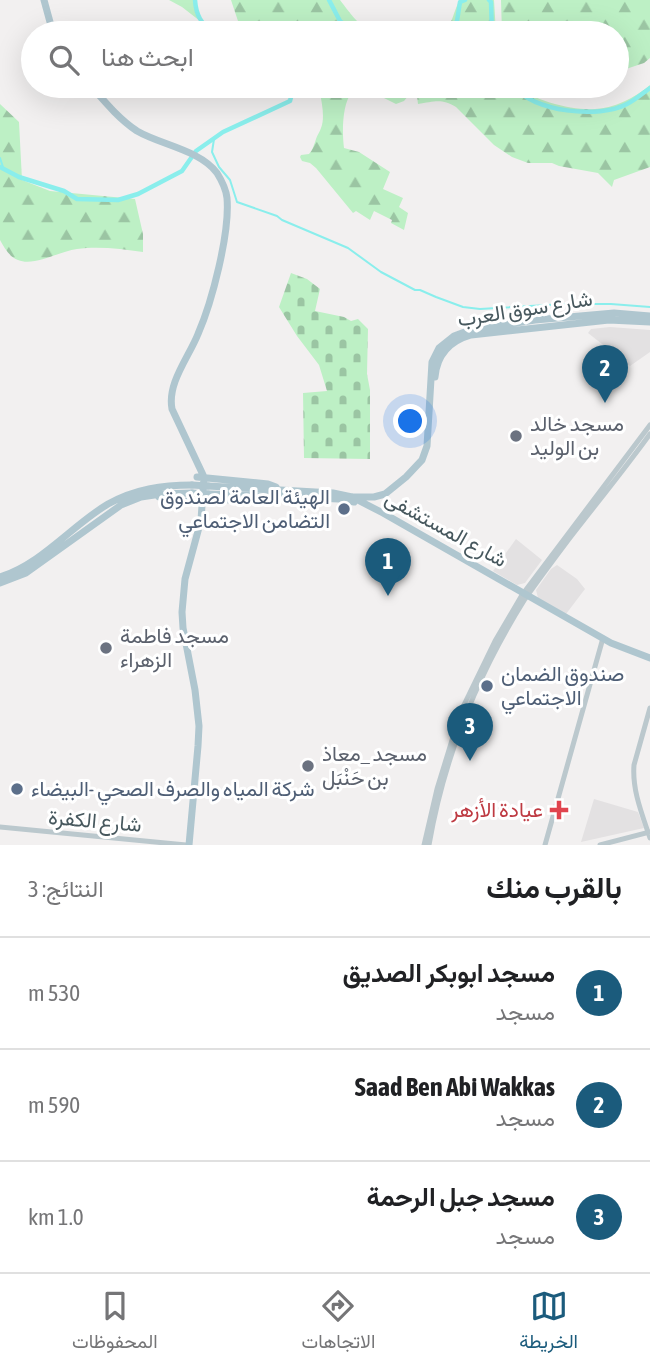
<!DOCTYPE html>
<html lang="ar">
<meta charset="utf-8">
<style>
:root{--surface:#fff;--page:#f2f2f2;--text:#202124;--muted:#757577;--line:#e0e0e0;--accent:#1b5b7c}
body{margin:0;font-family:"Asap Condensed",Vazirmatn,sans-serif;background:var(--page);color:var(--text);direction:rtl}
.you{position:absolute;left:411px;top:422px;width:24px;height:24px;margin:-18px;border:5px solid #fff;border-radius:50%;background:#1a73e8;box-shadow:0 0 0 10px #1a73e833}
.badge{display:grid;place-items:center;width:46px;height:46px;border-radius:50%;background:var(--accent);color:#fff;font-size:23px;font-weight:700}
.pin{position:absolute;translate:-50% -58px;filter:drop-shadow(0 2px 4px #0008)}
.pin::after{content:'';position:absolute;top:37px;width:24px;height:21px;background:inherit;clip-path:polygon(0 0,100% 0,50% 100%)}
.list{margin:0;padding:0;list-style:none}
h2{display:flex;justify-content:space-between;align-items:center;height:91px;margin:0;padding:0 28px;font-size:30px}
h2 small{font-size:23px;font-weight:400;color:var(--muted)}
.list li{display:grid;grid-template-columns:46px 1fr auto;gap:21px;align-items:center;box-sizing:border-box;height:112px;padding:0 28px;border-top:2px solid var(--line)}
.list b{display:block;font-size:26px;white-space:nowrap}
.list p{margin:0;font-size:23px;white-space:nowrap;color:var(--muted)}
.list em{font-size:23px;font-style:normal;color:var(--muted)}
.icon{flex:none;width:38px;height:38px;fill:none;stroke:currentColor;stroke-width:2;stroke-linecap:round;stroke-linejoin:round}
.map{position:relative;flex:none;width:650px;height:845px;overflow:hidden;direction:ltr}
.search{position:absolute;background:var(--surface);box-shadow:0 7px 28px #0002;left:21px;right:21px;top:21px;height:77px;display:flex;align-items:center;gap:18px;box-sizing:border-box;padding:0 24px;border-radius:38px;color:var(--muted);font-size:26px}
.sheet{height:427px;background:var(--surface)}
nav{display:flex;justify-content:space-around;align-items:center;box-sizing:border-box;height:98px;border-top:2px solid var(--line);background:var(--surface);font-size:19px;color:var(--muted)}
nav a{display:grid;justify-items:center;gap:4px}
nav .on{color:var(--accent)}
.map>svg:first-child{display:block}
</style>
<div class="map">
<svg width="650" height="845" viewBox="0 0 650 845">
<defs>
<pattern id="forest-firs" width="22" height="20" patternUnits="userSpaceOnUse" patternTransform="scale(1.75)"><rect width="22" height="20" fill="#bdf0c5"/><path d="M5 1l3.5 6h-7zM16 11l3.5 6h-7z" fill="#9bc5a3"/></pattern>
<pattern id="cemetery-stones" width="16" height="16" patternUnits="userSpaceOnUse" patternTransform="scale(1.75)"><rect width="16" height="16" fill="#bdf0c5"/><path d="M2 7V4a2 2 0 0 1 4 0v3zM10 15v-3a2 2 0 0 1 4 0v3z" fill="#9bc5a3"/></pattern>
</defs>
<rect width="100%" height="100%" fill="#f2f0f0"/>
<path fill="#e3e1e2" d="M 610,327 L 650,330 L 650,352 L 630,366 L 588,333 L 591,329 Z
M 516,539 L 542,560 L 525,583 L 517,585 L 493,571 Z
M 557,565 L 577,579 L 585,589 L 566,614 L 538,598 L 536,590 L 551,569 Z
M 594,799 L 638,812 L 644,828 L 581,842 Z"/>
<path fill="url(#forest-firs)" d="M 169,0 L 196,0 L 200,21 L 182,7 Z
M 231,0 L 340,0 C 351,14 360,29 378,33 L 242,33 Z
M 460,0 L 494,0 L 496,33 L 443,33 C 452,27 454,9 460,0 Z
M 501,0 L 650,0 L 650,58 L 644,63 L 617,72 L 617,33 L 502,33 Z
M 650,85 L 650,167 L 614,180 L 612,187 L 598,173 L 559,166 L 552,163 L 528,163 L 512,157 L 494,145 L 456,107 C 441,98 434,102 418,104 L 417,96 L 409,95 L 404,101 L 396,104 L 376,94 L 352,92 C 342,104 342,132 344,148 L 359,152 L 390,172 L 383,189 L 403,198 L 399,207 L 408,213 L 404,230 L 391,223 L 392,220 L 374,211 L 370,220 L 356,211 L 353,213 L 316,168 L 310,163 L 302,161 L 300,157 L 301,155 L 309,154 C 313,149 314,145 316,139 C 317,135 320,132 321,128 C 325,118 322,104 320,93 L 313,89 L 297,86 L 517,86 C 531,100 574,111 595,109 C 614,108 635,98 650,85 Z
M 0,104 L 19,122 L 22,180 L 50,191 L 135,199 L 143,234 L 143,252 C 122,249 98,246 77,249 C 60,251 34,267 18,260 C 9,257 4,247 0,240 Z"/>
<path fill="url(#cemetery-stones)" d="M 291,273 L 307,279 L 320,289 L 315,311 L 344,317 L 351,321 L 358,319 L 368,329 L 367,374 L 370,390 L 370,459 L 304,458 L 303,393 L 327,391 L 319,365 L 297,336 L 279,307 Z"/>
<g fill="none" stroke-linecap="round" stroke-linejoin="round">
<path stroke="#8aeeec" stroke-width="2" d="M 214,139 L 212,152 L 219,167 L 230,180 L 237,202 L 277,216 L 282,220 L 348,248 L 381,272 L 415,290 L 420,290 L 436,297 L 463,307 L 480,309 L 565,304 L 611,304 L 650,307
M 0,158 L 3,167"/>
<path stroke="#8aeeec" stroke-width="4.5" d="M 195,0 C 196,15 201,24 214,33
M 329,0 L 340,21 L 353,33
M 489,0 L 491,2 L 492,33
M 450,33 L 457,21 L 460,2 L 465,0
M 513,86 C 533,112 599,119 627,104 C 635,100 643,93 650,88
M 0,167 L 19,177 L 64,191 L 77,199 L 118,200 L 138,194 L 182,171 L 196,151 L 223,132 L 290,101 C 292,95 292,90 287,86"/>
<path stroke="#bbc8cd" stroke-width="5" d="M 650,708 L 634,765 C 632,790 642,814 650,838
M 0,827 L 186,845
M 424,845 L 437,789 L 461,711 L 495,641 L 522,595 L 650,425
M 429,845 C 444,758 478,674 525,599 C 539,579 554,559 569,539 C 596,504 624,470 650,434
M 545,845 L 603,638
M 600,845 L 650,832"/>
<path stroke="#afc6cf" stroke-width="7" d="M 44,0 L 53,33
M 91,86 C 105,102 119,119 137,131 C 161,145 200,150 217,173 C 222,181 226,189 227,198 C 230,233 212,302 198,334 C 189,357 167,383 172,409 L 204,477 L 201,520 L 185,579 L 182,612 L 183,628 L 195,690 L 199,726 L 198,746 L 189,845
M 435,377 C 437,355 450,341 471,335 L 609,320 L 650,322
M 197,477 L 268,484 L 276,487
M 208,486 L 333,493 L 352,497 L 383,513 L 611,643 L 650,658
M 208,494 L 339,499 L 354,502
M 159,497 L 190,502 L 242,499
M 353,497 L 374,497 L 385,494 L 406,477 L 422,460 L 427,446 L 432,362 L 439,348 L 454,336 L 470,330 L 535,320 L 614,313 L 650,316
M 0,577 C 43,563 71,526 108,504 C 135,489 162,485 192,485
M 0,583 L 26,573 L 121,505 L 141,497 L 161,494 L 192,493"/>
<path stroke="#afc6cf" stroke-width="7" d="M 192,485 L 208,486
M 192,493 L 208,494"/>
</g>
<g fill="#6b7280" stroke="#fff" stroke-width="2.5">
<circle cx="516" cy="436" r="7"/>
<circle cx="106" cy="648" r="7"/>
<circle cx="308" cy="766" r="7"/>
</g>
<g fill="#5c6f8a" stroke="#fff" stroke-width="2.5">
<circle cx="344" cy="509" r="7"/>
<circle cx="487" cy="686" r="7"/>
<circle cx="17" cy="789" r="7"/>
</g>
<path fill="#e0444e" stroke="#fff" stroke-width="2.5" d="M555.5 799.5h7v7h7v7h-7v7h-7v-7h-7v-7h7z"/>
<g text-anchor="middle" stroke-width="6" stroke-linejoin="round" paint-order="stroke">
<g font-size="21" fill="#47585e" stroke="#fff">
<text transform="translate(525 309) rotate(-9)" y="7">شارع سوق العرب</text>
<text transform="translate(446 529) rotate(29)" y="7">شارع المستشفى</text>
<text transform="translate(95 821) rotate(5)" y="7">شارع الكفرة</text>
</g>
<g font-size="21" fill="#5b616d" stroke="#fff" text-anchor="start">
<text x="530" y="431">مسجد خالد<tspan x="530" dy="24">بن الوليد</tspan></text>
<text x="120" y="643">مسجد فاطمة<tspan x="120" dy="24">الزهراء</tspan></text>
<text x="322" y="761">مسجد _معاذ<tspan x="322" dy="24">بن حَنْبَل</tspan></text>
</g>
<g font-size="21" fill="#4e5e75" stroke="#fff" text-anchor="start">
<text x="330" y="504" text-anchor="end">الهيئة العامة لصندوق<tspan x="330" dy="24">التضامن الاجتماعي</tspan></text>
<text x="501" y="681">صندوق الضمان<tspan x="501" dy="24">الاجتماعي</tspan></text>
<text x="31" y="796">شركة المياه والصرف الصحي -البيضاء</text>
</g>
<g font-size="21" fill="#be3a42" stroke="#fff" text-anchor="end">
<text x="543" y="817">عيادة الأزهر</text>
</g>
</g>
</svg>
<div class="you"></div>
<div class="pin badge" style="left:388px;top:596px">1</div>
<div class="pin badge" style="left:605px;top:403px">2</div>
<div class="pin badge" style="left:470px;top:761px">3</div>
<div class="search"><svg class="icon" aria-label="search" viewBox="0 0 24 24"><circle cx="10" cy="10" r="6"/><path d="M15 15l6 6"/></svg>ابحث هنا</div>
</div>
<section class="sheet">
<h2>بالقرب منك<small>النتائج: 3</small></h2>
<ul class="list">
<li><span class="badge">1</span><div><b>مسجد ابوبكر الصديق</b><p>مسجد</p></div><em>530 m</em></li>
<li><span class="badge">2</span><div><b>Saad Ben Abi Wakkas</b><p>مسجد</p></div><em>590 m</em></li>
<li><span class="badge">3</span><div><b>مسجد جبل الرحمة</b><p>مسجد</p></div><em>1.0 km</em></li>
</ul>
</section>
<nav>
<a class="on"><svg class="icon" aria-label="map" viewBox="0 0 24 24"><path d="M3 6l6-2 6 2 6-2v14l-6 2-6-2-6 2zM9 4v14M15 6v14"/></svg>الخريطة</a>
<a><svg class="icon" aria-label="directions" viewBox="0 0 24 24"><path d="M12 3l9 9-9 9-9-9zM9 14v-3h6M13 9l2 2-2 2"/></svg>الاتجاهات</a>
<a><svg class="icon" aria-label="saved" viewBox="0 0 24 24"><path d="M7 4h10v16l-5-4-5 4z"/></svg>المحفوظات</a>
</nav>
